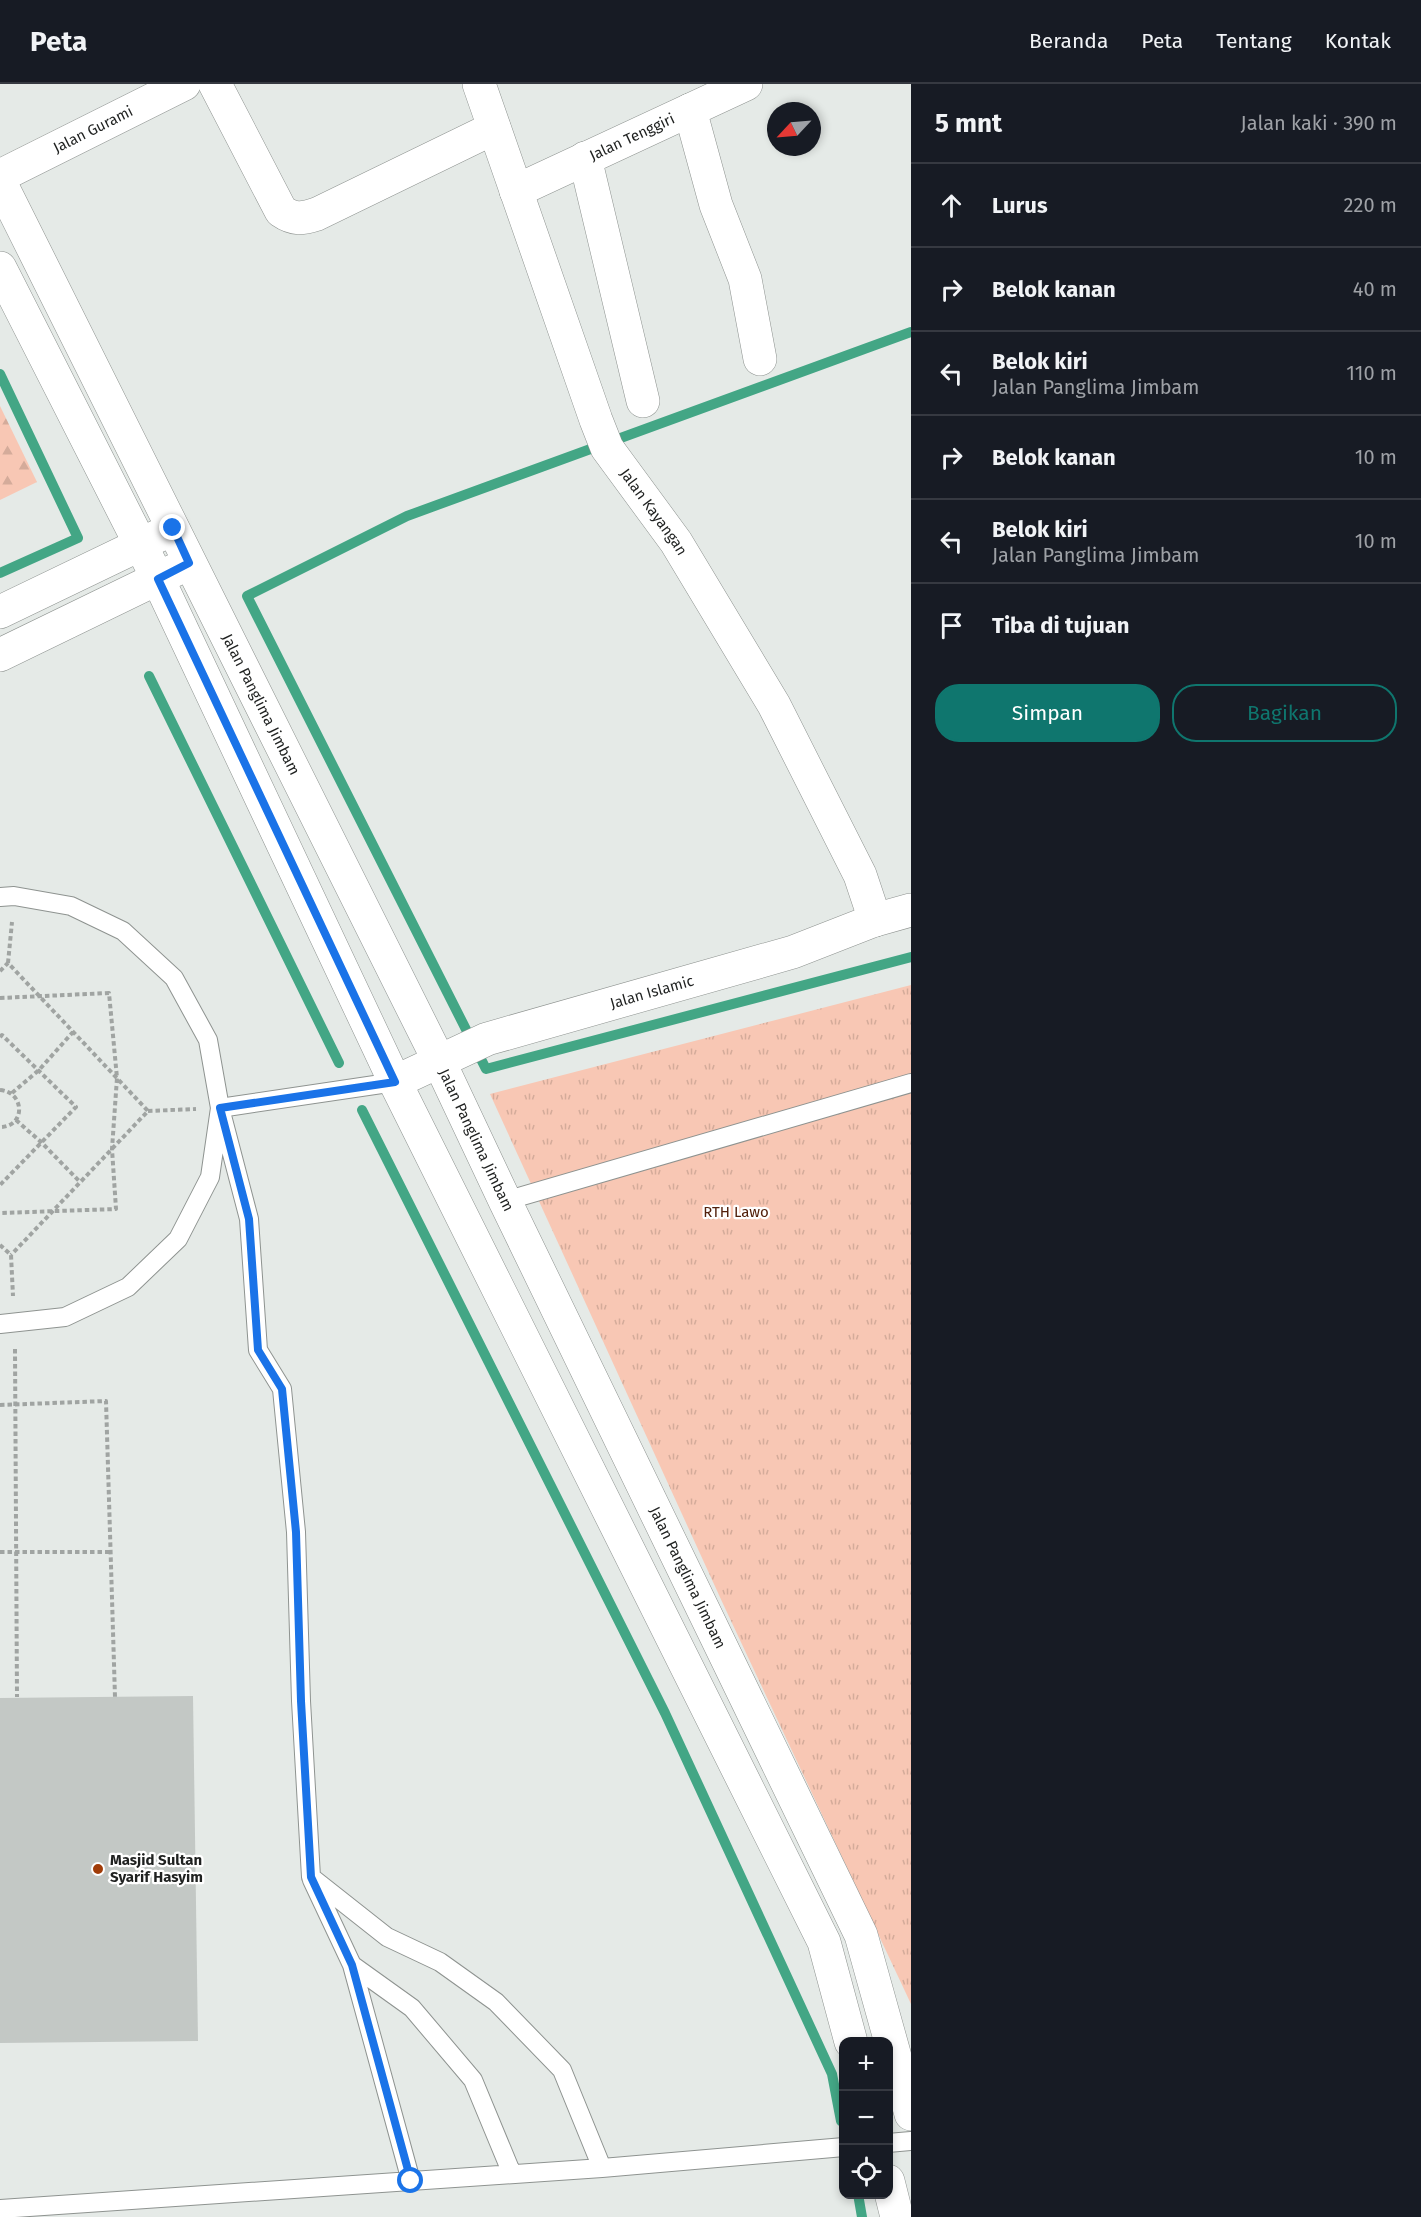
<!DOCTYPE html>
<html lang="id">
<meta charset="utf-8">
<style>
:root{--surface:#171b24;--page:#20242c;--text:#f1f3f6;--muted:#9ea1a6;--line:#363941;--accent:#0f766e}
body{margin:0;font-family:"Fira Sans",sans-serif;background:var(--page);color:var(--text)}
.controls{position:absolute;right:18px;bottom:18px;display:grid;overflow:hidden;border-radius:12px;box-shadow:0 3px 9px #0003}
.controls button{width:54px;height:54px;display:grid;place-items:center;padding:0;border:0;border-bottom:2px solid var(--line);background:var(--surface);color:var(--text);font:30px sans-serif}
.compass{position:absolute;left:767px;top:18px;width:54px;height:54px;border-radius:50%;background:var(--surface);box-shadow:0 3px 9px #0003;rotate:244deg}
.stop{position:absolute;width:18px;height:18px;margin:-14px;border:4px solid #1a73e8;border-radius:50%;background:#fff}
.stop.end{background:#1a73e8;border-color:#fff;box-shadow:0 2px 6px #0008}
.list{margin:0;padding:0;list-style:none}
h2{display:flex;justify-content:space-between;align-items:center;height:78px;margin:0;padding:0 24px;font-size:26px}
h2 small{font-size:20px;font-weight:400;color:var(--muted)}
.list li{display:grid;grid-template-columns:39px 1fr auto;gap:18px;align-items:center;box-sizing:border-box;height:84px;padding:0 24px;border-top:2px solid var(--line)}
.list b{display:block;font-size:22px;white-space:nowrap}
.list p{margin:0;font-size:20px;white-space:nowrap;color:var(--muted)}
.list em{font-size:20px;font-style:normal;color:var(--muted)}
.actions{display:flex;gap:12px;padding:18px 24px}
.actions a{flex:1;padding:14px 0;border:2px solid var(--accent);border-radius:24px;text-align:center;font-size:21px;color:var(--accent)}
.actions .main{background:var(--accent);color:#fff}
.icon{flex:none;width:33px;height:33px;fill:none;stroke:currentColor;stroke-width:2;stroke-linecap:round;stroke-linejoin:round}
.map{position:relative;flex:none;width:911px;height:2133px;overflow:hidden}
header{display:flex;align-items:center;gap:36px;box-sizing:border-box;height:84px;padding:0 30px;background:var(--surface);border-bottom:2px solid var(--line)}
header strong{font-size:28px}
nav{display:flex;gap:33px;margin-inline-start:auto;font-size:21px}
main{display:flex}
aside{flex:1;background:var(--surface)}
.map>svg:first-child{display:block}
</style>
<header>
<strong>Peta</strong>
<nav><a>Beranda</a><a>Peta</a><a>Tentang</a><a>Kontak</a></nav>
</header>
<main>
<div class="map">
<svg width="911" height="2133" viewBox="0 0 911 2133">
<defs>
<pattern id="forest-firs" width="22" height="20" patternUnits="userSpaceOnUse" patternTransform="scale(1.5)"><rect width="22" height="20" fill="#f8c7b4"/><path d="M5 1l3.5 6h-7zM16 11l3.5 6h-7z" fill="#d4ab9a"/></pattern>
<pattern id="park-tufts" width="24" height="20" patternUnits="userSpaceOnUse" patternTransform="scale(1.5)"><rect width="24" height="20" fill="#f8c7b4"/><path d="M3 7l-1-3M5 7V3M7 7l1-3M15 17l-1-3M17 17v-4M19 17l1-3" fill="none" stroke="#d4ab9a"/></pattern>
</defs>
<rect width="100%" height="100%" fill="#e5eae7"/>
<path fill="url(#forest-firs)" d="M 0,322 L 37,398 L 0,416 Z"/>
<path fill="url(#park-tufts)" d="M 911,901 L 911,1920 L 724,1522 L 490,1010 Z"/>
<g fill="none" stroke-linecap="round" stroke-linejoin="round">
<path stroke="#43a685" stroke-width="10" d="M 911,248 L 407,432 L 247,512 L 486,985 L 911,873
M 0,290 L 78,454 L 0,489
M 149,592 L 339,979
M 362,1026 L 665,1629 L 832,1990 L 841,2037
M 858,2110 L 862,2133"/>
</g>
<path fill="#c3c8c5" d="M 193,1612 L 198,1957 L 0,1959 L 0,1614 Z"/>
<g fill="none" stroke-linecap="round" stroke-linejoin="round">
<g stroke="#8e9390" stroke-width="20">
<path id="service" d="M 0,813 L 14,812 L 71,822 L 123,847 L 174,894 L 208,956 L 220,1024 L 210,1093 L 178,1155 L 128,1203 L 65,1233 L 0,1240
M 395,998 L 220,1024 L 249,1135 L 258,1266 L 282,1305 L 296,1448 L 301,1617 L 311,1793 L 387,1853 L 440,1878 L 496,1918 L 562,1986 L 602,2084
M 505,1117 L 911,999
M 312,1796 L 352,1881 L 412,1924 L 473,1996 L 512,2090
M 352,1881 L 411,2097
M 888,2059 L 911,2057
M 0,2125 L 602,2084 L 844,2063"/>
</g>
<g stroke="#8e9390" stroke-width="34">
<g id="minor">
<path d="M 215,0 L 281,127 C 294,136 302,135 317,130 L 494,44"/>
<path id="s1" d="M 479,0 L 596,336 L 607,364 L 676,458 L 774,621 L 860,791 L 875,836"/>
<path d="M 690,26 L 716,121 L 745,195 L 760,275"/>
<path d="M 585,74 L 643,317"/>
<path id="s2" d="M 0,92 L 184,0"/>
<path id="s3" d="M 516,107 L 746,0"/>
<path id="s4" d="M 395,998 L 487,955 L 793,868 L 875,836 L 911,826"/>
</g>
</g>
<g stroke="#8e9390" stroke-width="34">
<g id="tertiary">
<path id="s5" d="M 0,98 L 439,977 L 505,1117 L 861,1851 L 911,2030"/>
<path d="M 0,184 L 158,495 L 395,998 L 824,1858 L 851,1958"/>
<path d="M 0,528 L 160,451"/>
<path d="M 0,571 L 177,485"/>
<path d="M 888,2097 L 897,2133"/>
</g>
</g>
<path stroke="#a0a4a2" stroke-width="4" stroke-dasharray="4.5 3" stroke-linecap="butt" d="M 8,879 L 12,838
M 0,887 L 8,879 L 148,1027 L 11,1171
M 0,914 L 109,909 L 117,994 L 112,1065 L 116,1125 L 0,1129
M 0,953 L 2,951 L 76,1023 L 0,1101
M 0,1006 C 25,1008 26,1043 0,1043
M 12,1009 L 39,986 L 73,948
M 148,1027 L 196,1025
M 16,1036 L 41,1058 L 80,1098
M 0,1161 L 11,1171 L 13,1212
M 15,1265 L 17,1613
M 0,1321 L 106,1317 L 115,1613
M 0,1468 L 111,1468"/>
<use href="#service" stroke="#fff" stroke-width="18"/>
<use href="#minor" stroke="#fff" stroke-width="33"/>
<use href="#tertiary" stroke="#fff" stroke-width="33"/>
</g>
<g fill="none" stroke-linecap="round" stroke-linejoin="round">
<path stroke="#1a73e8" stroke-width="8" d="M 173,444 L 189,479 L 158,495 L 395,998 L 220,1024 L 249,1135 L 258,1266 L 282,1305 L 296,1448 L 301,1617 L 311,1793 L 352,1881 L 411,2097"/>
</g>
<circle fill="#a03c08" stroke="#fff" stroke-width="2" cx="98" cy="1785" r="6"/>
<g text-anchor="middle" stroke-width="4.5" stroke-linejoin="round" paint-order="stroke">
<g font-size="15" fill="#1f2120" stroke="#fff">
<text dy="5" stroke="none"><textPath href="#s2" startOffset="104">Jalan Gurami</textPath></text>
<text dy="5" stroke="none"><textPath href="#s3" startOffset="128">Jalan Tenggiri</textPath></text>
<text dy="5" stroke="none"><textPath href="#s1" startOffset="465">Jalan Kayangan</textPath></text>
<text dy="5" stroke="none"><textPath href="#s5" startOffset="584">Jalan Panglima Jimbam</textPath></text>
<text dy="5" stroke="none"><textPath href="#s4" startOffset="273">Jalan Islamic</textPath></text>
<text dy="5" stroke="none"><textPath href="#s5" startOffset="1070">Jalan Panglima Jimbam</textPath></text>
<text dy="5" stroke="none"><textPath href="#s5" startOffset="1556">Jalan Panglima Jimbam</textPath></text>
</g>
<g font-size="15" fill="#52200b" stroke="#fff">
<text x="736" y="1133">RTH Lawo</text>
</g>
<g font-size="15" font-weight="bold" fill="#1f2120" stroke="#fff" text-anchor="start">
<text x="110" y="1781">Masjid Sultan<tspan x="110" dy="17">Syarif Hasyim</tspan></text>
</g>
</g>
</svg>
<div class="controls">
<button>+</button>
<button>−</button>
<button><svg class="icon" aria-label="locate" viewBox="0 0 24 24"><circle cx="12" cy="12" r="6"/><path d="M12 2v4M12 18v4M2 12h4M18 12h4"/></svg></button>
</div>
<svg class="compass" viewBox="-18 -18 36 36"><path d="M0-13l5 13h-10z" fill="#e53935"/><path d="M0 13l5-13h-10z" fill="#9ea1a6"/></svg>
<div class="stop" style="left:411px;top:2097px"></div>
<div class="stop end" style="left:173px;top:444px"></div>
</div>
<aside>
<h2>5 mnt<small>Jalan kaki · 390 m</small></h2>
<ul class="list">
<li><svg class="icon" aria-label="ahead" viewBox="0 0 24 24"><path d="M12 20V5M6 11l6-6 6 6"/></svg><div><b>Lurus</b></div><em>220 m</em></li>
<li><svg class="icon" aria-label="right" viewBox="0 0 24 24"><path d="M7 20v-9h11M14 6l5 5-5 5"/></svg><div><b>Belok kanan</b></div><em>40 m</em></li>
<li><svg class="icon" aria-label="left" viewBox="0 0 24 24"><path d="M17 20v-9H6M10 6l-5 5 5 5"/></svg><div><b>Belok kiri</b><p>Jalan Panglima Jimbam</p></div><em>110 m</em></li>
<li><svg class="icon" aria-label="right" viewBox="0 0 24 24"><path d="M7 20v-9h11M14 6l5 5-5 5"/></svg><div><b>Belok kanan</b></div><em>10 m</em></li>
<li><svg class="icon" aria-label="left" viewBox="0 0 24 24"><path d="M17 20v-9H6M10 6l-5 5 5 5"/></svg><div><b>Belok kiri</b><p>Jalan Panglima Jimbam</p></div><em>10 m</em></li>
<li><svg class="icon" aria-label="arrive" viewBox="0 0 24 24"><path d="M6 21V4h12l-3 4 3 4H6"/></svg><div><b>Tiba di tujuan</b></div></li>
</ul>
<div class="actions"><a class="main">Simpan</a><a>Bagikan</a></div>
</aside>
</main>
